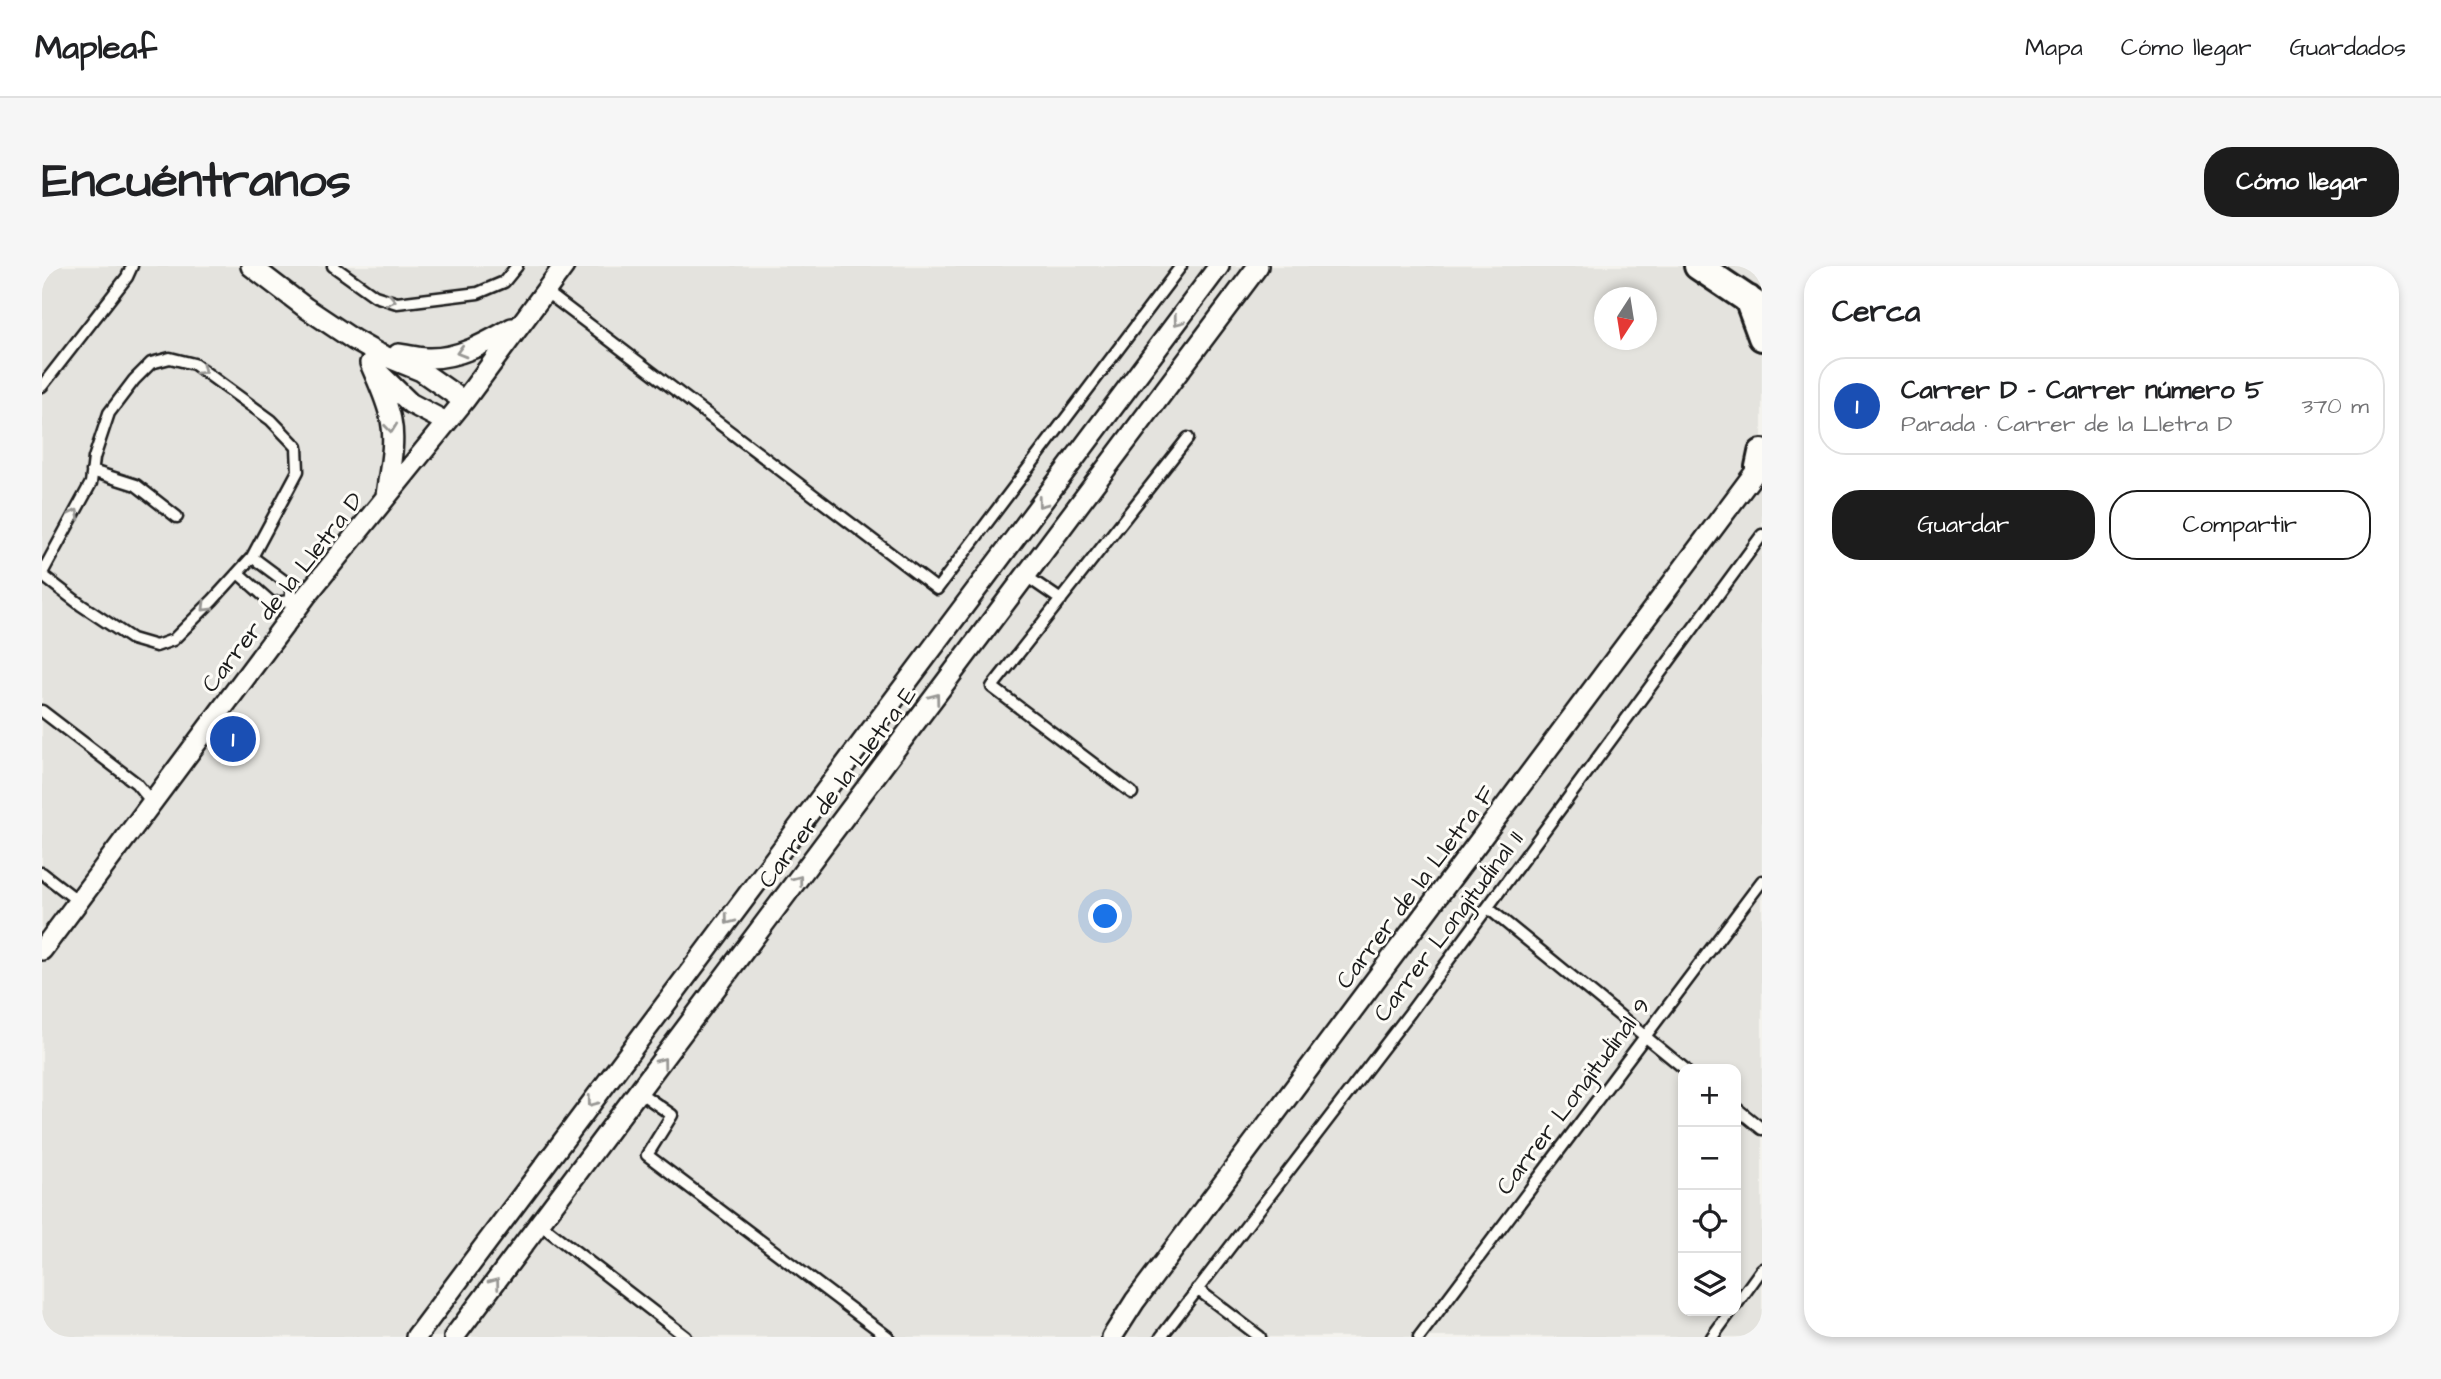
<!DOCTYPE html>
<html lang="es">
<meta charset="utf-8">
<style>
:root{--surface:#fff;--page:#f6f6f6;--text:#202124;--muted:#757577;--line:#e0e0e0;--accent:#1c1c1c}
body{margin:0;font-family:"Architects Daughter",sans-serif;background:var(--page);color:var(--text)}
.controls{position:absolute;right:21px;bottom:21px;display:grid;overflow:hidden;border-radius:14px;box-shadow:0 4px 10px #0003}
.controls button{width:63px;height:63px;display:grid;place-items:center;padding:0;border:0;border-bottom:2px solid var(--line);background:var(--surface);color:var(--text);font:35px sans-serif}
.compass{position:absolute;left:1552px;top:21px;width:63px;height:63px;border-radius:50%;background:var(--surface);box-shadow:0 4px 10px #0003;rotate:192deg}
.you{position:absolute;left:1064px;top:651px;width:24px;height:24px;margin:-18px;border:5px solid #fff;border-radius:50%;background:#1a73e8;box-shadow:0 0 0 10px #1a73e833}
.badge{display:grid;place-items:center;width:46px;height:46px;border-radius:50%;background:var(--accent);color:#fff;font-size:23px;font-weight:700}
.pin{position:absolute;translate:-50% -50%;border:4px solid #fff;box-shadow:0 2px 7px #0006}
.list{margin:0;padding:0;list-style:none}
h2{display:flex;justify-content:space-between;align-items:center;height:91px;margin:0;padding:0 28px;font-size:30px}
h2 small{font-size:23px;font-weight:400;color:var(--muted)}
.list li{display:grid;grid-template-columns:46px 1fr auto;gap:21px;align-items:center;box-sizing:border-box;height:98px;margin:0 14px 14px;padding:0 14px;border:2px solid var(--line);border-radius:28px}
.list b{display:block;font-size:26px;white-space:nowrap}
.list p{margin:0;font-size:23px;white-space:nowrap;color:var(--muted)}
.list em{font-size:23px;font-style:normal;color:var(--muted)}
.actions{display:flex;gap:14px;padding:21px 28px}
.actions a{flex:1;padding:16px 0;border:2px solid var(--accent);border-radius:28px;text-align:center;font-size:24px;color:var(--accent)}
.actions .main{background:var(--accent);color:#fff}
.icon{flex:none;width:38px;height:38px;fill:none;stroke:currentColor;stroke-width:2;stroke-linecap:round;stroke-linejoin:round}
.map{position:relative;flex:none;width:1720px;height:1071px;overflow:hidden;border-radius:28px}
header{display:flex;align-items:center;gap:42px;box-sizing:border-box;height:98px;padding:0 35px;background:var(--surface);border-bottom:2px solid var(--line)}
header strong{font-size:33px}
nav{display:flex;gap:38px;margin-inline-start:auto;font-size:24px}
.intro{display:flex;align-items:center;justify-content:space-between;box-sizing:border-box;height:168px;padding:0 42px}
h1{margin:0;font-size:49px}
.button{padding:18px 32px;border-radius:28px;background:var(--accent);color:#fff;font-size:24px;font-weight:700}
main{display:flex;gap:42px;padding:0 42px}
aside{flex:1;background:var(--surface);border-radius:28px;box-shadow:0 4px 10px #0003}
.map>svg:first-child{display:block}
</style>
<header>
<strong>Mapleaf</strong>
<nav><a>Mapa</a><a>Cómo llegar</a><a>Guardados</a></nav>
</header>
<div class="intro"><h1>Encuéntranos</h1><a class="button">Cómo llegar</a></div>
<main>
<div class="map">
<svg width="1720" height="1071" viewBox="0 0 1720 1071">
<rect width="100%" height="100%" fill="#f4f3ee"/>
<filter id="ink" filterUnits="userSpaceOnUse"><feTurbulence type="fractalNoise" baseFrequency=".0143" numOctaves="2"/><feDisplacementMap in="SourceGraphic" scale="14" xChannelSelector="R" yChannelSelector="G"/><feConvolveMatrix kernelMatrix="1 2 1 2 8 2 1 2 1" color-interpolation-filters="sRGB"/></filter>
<g filter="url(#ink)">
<path fill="#e4e3de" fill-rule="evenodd" d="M 0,0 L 1720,0 L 1720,1071 L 0,1071 ZM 1562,32 L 1604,32 L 1604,74 L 1562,74 ZM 1641,803 L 1694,803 L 1694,1045 L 1641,1045 Z"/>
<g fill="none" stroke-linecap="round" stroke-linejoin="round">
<g stroke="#1c1c1c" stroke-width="15">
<path id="service" d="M 291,0 L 333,30 L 355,37 L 436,27 L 462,16 L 475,0
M 503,25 L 895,323 L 1139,0
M 0,120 L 85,11 L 90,0
M 50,205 L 94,219 L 135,251
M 210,291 L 249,320 L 249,335
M 0,307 L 49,217 L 52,192 L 67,147 L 92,114 L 109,97 L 128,92 L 152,98 L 229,154 L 255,181 L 256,205 L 210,291 L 171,334 L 131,374 L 114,380 L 90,373 L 39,339 L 0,309
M 196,307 L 230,337 L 249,335 L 257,341
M 984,310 L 1019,334
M 0,445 L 94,517 L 110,536
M 1090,527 L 950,421 L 1146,172
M 0,607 L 36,635
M 1446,642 L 1643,803
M 597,826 L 630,849 L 605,889 L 846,1071
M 1694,842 L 1720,863
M 498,958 L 644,1071
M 1155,1023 L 1218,1071
M 1694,1039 L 1720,1003
M 1119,1071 L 1367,748 L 1720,269
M 1377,1071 L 1720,615
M 1670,1071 L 1689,1045"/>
</g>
<g stroke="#1c1c1c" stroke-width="24">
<path id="minor" d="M 209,0 L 264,42 L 312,74 L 335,87 L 379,105 L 422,135
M 356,88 C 366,89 375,92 385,92 C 416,93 444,77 470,62
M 328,97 C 336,116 345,134 349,154 C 354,178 347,205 344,230
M 338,108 L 368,137 L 404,156
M 0,684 L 264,330 L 422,135 L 522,0
M 374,1071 L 1177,0
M 412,1071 L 1216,0
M 1070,1071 L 1093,1035 L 1717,201"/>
</g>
<g stroke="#1c1c1c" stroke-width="32">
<path id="secondary" d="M 1656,0 L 1720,43
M 1706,33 L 1720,71
M 1717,201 L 1720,187"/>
</g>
<use href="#service" stroke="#fdfcf7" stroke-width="10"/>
<use href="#minor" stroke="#fdfcf7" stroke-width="19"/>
<use href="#secondary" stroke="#fdfcf7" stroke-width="26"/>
</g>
<defs><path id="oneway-chevron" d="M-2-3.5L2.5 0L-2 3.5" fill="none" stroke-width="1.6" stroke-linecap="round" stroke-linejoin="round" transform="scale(1.75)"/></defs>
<g stroke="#989794">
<use href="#oneway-chevron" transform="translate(349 34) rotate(12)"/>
<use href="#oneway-chevron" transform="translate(1136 55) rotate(127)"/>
<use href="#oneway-chevron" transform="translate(419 86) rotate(164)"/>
<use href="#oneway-chevron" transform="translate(160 104) rotate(34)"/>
<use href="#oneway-chevron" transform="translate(349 162) rotate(84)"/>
<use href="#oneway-chevron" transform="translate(1000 237) rotate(127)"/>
<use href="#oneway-chevron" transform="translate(33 248) rotate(-63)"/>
<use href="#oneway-chevron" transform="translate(164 341) rotate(135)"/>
<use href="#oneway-chevron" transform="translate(893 432) rotate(-53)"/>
<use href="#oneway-chevron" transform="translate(756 614) rotate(-53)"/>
<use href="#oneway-chevron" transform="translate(687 654) rotate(127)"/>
<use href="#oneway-chevron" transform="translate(620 796) rotate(-53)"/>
<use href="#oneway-chevron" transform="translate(550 836) rotate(127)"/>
<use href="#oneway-chevron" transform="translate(453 1017) rotate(-53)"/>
</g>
</g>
<g text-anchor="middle" stroke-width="6" stroke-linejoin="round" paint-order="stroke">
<g font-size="24" fill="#1c1c1c" stroke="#fdfcf7">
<text transform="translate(240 326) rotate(-52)" y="8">Carrer de la Lletra D</text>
<text transform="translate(795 521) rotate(-53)" y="8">Carrer de la Lletra E</text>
<text transform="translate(1373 621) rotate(-53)" y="8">Carrer de la Lletra F</text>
<text transform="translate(1406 660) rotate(-53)" y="8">Carrer Longitudinal 11</text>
<text transform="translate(1531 830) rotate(-53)" y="8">Carrer Longitudinal 9</text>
</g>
</g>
</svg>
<div class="controls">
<button>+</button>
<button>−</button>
<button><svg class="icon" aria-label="locate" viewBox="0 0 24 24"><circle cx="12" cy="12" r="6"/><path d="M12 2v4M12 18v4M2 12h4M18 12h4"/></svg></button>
<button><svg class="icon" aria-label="layers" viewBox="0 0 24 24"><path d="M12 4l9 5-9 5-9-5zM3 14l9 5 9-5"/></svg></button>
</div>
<svg class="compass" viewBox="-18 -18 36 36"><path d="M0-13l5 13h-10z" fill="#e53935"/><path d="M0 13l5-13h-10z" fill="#757577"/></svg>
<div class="you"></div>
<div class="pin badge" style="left:191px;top:473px;background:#1a4fb4">1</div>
</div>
<aside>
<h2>Cerca<small></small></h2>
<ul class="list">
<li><span class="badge" style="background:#1a4fb4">1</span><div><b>Carrer D - Carrer número 5</b><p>Parada · Carrer de la Lletra D</p></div><em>370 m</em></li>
</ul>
<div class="actions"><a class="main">Guardar</a><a>Compartir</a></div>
</aside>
</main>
